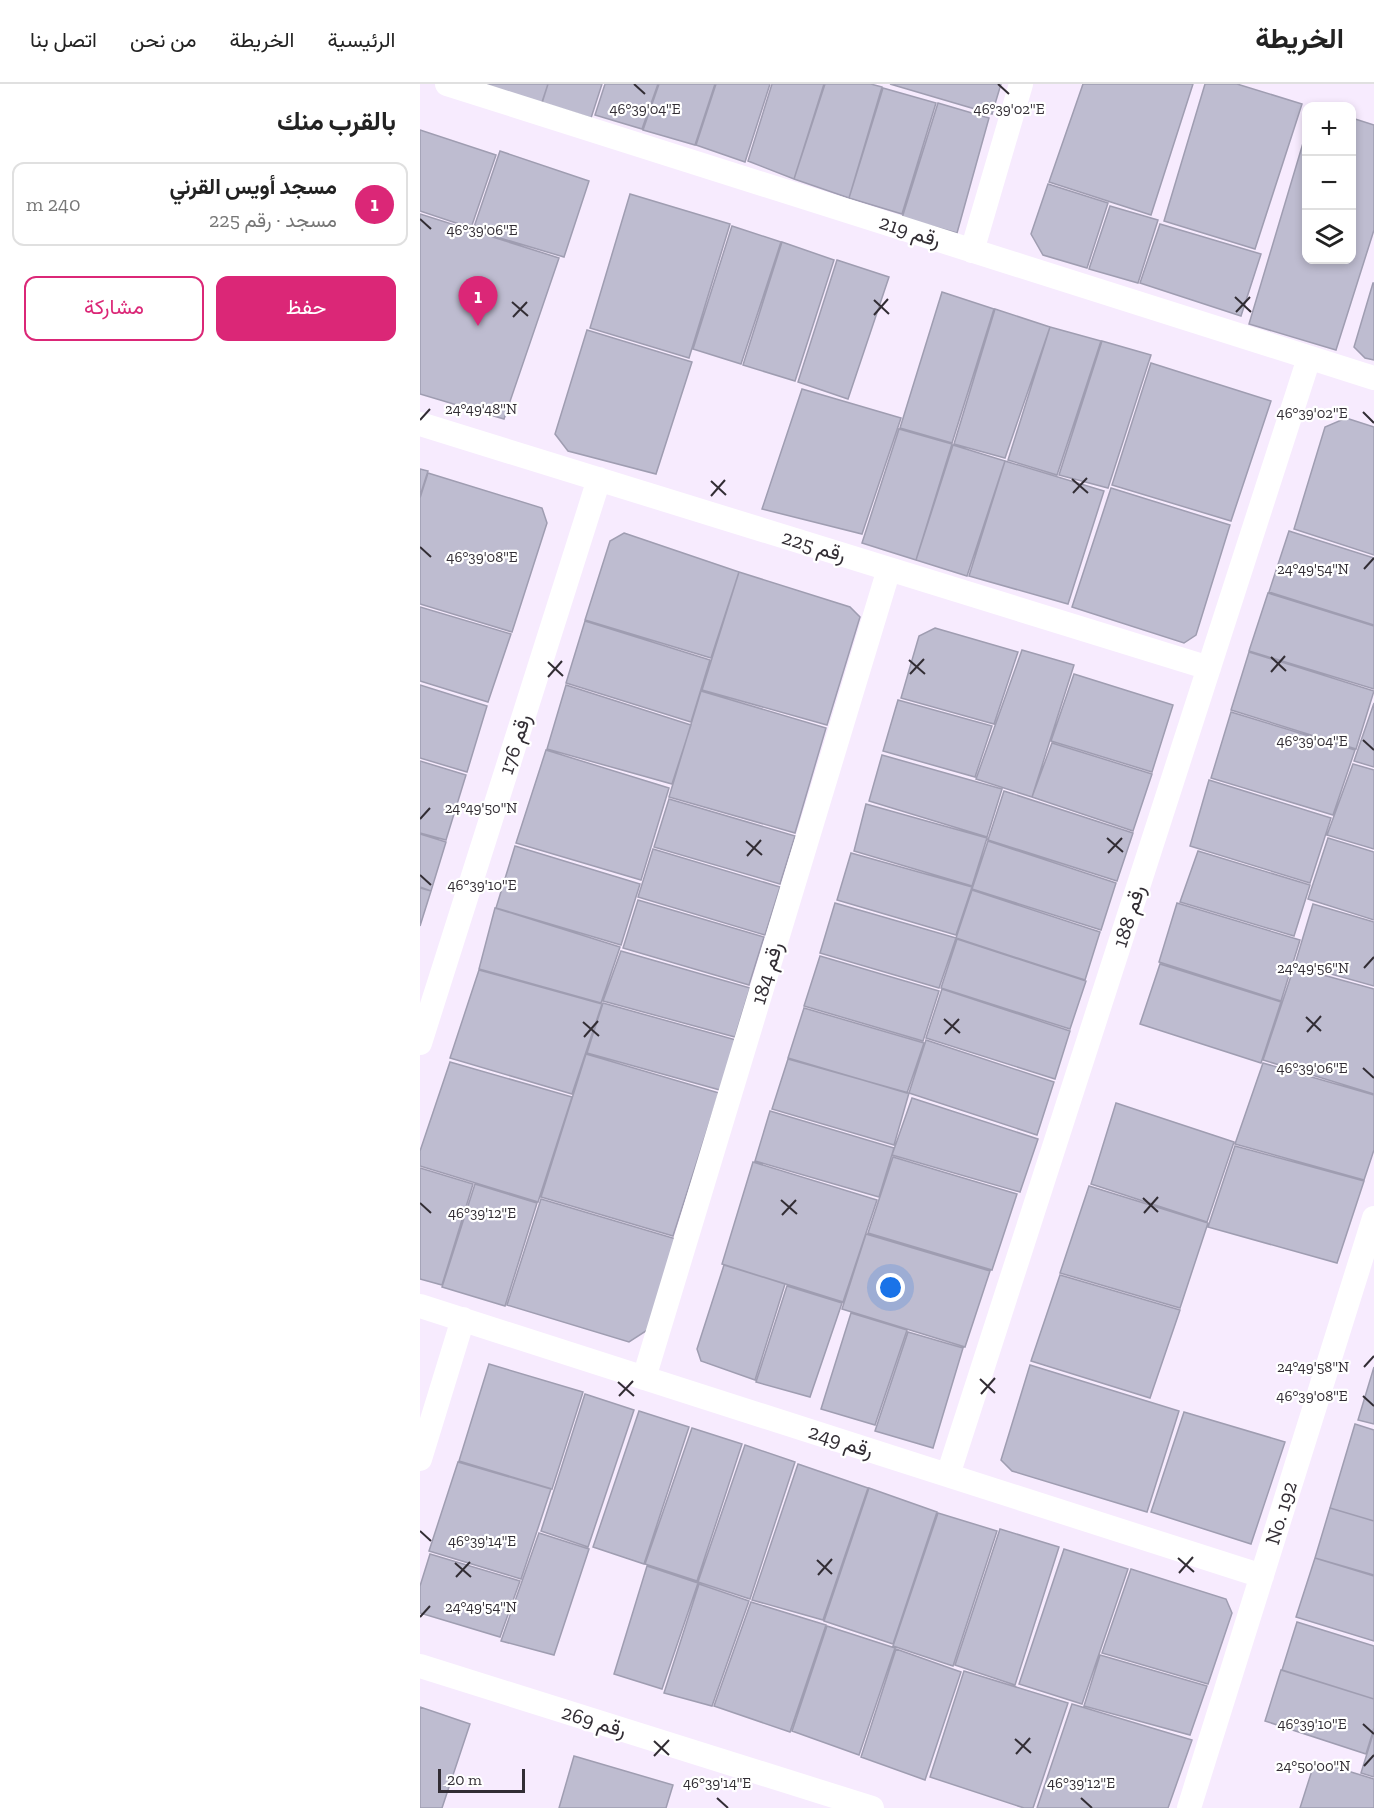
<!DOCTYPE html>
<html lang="ar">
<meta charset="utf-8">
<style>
:root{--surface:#fff;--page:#f2f2f2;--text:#222;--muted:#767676;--line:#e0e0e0;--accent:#db2777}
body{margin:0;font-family:"Zilla Slab",Vazirmatn,serif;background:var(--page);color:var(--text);direction:rtl}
.controls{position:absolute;right:18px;top:18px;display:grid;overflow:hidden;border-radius:12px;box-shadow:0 3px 9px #0003}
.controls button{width:54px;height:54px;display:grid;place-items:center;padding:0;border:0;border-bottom:2px solid var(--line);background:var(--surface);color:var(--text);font:30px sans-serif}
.scale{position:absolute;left:18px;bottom:15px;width:87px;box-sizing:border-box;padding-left:6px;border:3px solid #322d34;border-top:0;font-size:16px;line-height:21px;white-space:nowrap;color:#322d34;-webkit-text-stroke:4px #fff;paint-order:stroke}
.you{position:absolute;left:471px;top:1204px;width:21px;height:21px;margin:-15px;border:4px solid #fff;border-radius:50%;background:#1a73e8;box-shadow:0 0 0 9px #1a73e833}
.badge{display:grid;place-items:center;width:39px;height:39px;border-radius:50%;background:var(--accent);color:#fff;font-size:20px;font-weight:700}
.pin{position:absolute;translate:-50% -50px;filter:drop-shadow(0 2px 3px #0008)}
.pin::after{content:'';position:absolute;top:32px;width:21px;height:18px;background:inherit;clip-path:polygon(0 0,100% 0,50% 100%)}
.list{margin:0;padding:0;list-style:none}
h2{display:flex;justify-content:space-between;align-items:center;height:78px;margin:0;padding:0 24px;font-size:26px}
h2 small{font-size:20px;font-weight:400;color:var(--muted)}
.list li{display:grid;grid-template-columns:39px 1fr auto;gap:18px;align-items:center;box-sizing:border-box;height:84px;margin:0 12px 12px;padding:0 12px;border:2px solid var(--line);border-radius:12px}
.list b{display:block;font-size:22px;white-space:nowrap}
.list p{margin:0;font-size:20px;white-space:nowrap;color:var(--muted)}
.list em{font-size:20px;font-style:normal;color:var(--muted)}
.actions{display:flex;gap:12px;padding:18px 24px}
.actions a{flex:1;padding:14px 0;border:2px solid var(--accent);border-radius:12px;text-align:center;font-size:21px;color:var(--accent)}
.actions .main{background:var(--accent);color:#fff}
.icon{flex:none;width:33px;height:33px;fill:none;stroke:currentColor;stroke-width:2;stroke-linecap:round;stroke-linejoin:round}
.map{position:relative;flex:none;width:954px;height:1724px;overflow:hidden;direction:ltr}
header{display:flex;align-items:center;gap:36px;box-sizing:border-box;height:84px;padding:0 30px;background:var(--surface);border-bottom:2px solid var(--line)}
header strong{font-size:28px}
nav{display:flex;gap:33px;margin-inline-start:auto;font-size:21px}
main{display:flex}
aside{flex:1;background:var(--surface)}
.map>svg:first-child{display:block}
</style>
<header>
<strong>الخريطة</strong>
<nav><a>الرئيسية</a><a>الخريطة</a><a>من نحن</a><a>اتصل بنا</a></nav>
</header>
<main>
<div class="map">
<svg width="954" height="1724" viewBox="0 0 954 1724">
<rect width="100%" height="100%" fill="#f7ebfe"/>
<path fill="#bebcd0" stroke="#9f9db1" stroke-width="1.5" d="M 63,0 L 128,0 L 121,21 Z
M 128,0 L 182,0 L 171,34 L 122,19 Z
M 185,0 L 238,0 L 222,45 L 175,31 Z
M 239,0 L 295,0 L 275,61 L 223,46 Z
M 296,0 L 350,0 L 325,78 L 276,61 Z
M 352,0 L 404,0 L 374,95 L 328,77 Z
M 405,0 L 451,0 L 462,3 L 429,114 L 374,95 Z
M 470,0 L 581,0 L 572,30 Z
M 663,0 L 773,0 L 731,131 L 629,98 Z
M 785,0 L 817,0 L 882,20 L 835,165 L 744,137 Z
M 463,4 L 516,19 L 482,130 L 429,114 Z
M 518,19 L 569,34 L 537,149 L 482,134 Z
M 932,34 L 954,41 L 954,146 L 916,266 L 829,240 L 886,49 L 886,176 L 932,176 Z
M 0,46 L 76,71 L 51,144 L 0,127 Z
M 80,67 L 169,97 L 144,173 L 53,146 Z
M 628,100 L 688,119 L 667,184 L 623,171 L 611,150 Z
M 210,110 L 310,140 L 269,274 L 170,244 Z
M 690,122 L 738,136 L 718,199 L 669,185 Z
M 0,130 L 139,174 L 84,335 L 0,310 Z
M 740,140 L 841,170 L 821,232 L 720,199 Z
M 312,142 L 361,158 L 321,280 L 273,265 Z
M 362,158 L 414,176 L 375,297 L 323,281 Z
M 417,176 L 469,193 L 428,315 L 378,298 Z
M 953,199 L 954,199 L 954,276 L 945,274 L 934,263 Z
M 522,208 L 574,225 L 532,359 L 480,344 Z
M 575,225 L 630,243 L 585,374 L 534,360 Z
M 630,243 L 681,257 L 637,391 L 588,376 Z
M 167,246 L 272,278 L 236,390 L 148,367 L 135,350 Z
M 682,257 L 731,271 L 688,404 L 639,391 Z
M 731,279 L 851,317 L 811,437 L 692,401 Z
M 382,305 L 481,334 L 442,450 L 342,425 Z
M 926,334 L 954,343 L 954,471 L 874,445 L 905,343 Z
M 479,345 L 532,360 L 496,476 L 442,459 Z
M 533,361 L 585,377 L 547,492 L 496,476 Z
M 585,377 L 684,407 L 648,520 L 549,492 Z
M 0,385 L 8,387 L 0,412 Z
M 8,389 L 122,424 L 127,439 L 92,548 L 0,520 L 0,414 Z
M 691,404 L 810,441 L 776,551 L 764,559 L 652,523 Z
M 869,447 L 954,474 L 954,541 L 849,508 Z
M 204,449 L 319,488 L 291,574 L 165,536 L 190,457 Z
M 319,488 L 430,523 L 440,533 L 407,641 L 282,606 Z
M 848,509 L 954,542 L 954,605 L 829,567 Z
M 0,523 L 91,550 L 68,618 L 0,597 Z
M 165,537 L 290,576 L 271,638 L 146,599 Z
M 515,544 L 598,568 L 574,640 L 481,614 L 499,552 Z
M 602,566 L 654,581 L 612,713 L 556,695 Z
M 829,568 L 954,607 L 936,665 L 811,626 Z
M 654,590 L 753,621 L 732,688 L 631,657 Z
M 0,601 L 67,622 L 47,688 L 0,674 Z
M 146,601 L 271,641 L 252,700 L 127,665 Z
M 281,607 L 406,644 L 375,749 L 249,713 Z
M 478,616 L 572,642 L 555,693 L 463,667 Z
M 954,619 L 954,683 L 934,677 Z
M 811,628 L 935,666 L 913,731 L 791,694 Z
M 632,659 L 732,690 L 713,747 L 612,713 Z
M 126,666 L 249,704 L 221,796 L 96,759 Z
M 462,671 L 582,705 L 567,753 L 449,717 Z
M 0,677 L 46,691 L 26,756 L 0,749 Z
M 933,680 L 954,686 L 954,765 L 907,751 Z
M 789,696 L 911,734 L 890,799 L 770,762 Z
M 584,707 L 713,749 L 697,797 L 568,756 Z
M 249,715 L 375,752 L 360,800 L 234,763 Z
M 446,720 L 567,754 L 552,802 L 434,767 Z
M 0,750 L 26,758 L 11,807 L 0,803 Z
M 908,754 L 954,768 L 954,836 L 888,815 Z
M 568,757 L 696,799 L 681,846 L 552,805 Z
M 95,762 L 220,800 L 201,861 L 76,824 Z
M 233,765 L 360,803 L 345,851 L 218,813 Z
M 778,767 L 890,801 L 874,852 L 760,818 Z
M 431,769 L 552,803 L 536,851 L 417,816 Z
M 0,804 L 11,807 L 0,842 Z
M 552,806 L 680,848 L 665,896 L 536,854 Z
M 218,816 L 344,853 L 329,901 L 203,864 Z
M 415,819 L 536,854 L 519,904 L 400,869 Z
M 757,819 L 880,856 L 861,917 L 739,878 Z
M 893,820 L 954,838 L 954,902 L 875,880 Z
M 75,824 L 200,863 L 181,919 L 59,885 Z
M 537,855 L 666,897 L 650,945 L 521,904 Z
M 201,867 L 330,904 L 315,953 L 183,917 Z
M 400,872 L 519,907 L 503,957 L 384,922 Z
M 740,880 L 861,918 L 841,979 L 720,940 Z
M 874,883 L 954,905 L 954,1010 L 843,976 Z
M 59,886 L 182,920 L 152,1010 L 30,974 Z
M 522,905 L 650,947 L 635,995 L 506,954 Z
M 183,919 L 316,956 L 300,1006 L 167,969 Z
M 384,924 L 504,959 L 487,1009 L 368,974 Z
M 506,956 L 634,998 L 617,1051 L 489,1009 Z
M 166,970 L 299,1009 L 253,1152 L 121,1113 Z
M 368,975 L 489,1009 L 474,1061 L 352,1025 Z
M 30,978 L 152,1013 L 118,1118 L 0,1082 L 0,1067 Z
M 843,979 L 954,1011 L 954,1066 L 944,1096 L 815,1060 Z
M 492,1014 L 618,1055 L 600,1108 L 472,1071 Z
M 696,1019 L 814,1058 L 787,1138 L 671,1100 Z
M 350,1027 L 474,1064 L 459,1113 L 335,1077 Z
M 815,1062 L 944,1097 L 917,1179 L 788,1143 Z
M 473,1073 L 597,1110 L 572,1186 L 448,1149 Z
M 333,1078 L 457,1116 L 423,1218 L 302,1180 Z
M 0,1084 L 53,1100 L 22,1201 L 0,1195 Z
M 55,1100 L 117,1119 L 85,1222 L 22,1203 Z
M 669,1102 L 788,1139 L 760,1224 L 640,1189 Z
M 121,1115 L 256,1155 L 229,1245 L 209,1258 L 87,1221 Z
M 446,1150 L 570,1187 L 545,1263 L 422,1225 Z
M 304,1181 L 365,1200 L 335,1296 L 281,1277 L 277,1265 Z
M 640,1191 L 760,1226 L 730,1314 L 611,1277 Z
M 367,1202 L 422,1219 L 390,1313 L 336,1298 Z
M 431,1229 L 487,1246 L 455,1341 L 401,1325 Z
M 488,1248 L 543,1264 L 513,1364 L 455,1347 Z
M 69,1280 L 163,1308 L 132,1405 L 39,1377 Z
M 610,1281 L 759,1327 L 727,1428 L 592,1387 L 581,1376 Z
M 954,1283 L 954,1340 L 938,1336 Z
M 165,1310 L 214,1326 L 168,1463 L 121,1447 Z
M 219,1327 L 269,1343 L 224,1480 L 173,1463 Z
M 764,1328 L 865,1358 L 831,1460 L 731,1428 Z
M 935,1340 L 954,1346 L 954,1437 L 910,1424 Z
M 272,1344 L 322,1360 L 277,1497 L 225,1480 Z
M 325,1361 L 375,1378 L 330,1515 L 278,1498 Z
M 38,1378 L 131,1405 L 101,1495 L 9,1467 Z
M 378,1380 L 448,1404 L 403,1536 L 332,1516 Z
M 449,1404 L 517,1428 L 473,1560 L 404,1537 Z
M 910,1424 L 954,1437 L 954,1491 L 895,1474 Z
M 518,1429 L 577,1447 L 533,1582 L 473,1562 Z
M 580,1445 L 639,1463 L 595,1601 L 535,1581 Z
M 119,1449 L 169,1465 L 134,1571 L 81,1557 Z
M 644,1465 L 708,1485 L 662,1620 L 599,1600 Z
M 10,1470 L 100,1497 L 80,1553 L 0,1529 L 0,1502 Z
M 895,1474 L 954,1492 L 954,1557 L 876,1533 Z
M 227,1482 L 278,1499 L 242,1605 L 194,1590 Z
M 711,1485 L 806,1515 L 812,1529 L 788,1600 L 682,1569 Z
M 279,1500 L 329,1517 L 292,1622 L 244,1609 Z
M 331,1518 L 406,1541 L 370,1648 L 294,1622 Z
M 877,1538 L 954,1562 L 954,1615 L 862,1586 Z
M 407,1542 L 475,1564 L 439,1671 L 372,1647 Z
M 476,1565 L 541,1588 L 505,1696 L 441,1673 Z
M 680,1571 L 787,1602 L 770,1651 L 664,1622 Z
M 861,1586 L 954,1615 L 954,1644 L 946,1670 L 845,1637 Z
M 544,1587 L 648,1619 L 613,1724 L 604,1724 L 510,1693 Z
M 652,1620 L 772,1656 L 748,1724 L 617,1724 Z
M 0,1623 L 50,1640 L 22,1724 L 0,1724 Z
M 954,1647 L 954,1693 L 941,1689 Z
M 154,1672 L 253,1701 L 246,1724 L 139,1724 Z
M 895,1677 L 954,1695 L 954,1724 L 880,1724 Z"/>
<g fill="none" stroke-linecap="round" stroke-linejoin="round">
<path stroke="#fff" stroke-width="24" d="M 27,0 L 954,294
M 552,167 L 601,0
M 0,340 L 789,584
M 0,959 L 179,395
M 0,1222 L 842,1492
M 224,1294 L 469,485
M 0,1375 L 43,1235
M 528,1391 L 889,274
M 0,1582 L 452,1724
M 769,1724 L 954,1134"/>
</g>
<path fill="none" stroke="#322d34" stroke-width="2" d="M 214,0 L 225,10M 578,0 L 589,10M 0,135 L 11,145M 815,213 L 831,228M 454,216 L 469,230M 92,218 L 108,232M 816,228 L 830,213M 454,231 L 468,215M 93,233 L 107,218M 943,328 L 954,339M 0,336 L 10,325M 652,395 L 668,409M 291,397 L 306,411M 653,409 L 667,394M 291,412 L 305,396M 0,463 L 11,473M 944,485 L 954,474M 851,573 L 866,587M 489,576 L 505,590M 128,578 L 143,592M 851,588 L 865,572M 490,590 L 504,575M 128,593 L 142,577M 943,656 L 954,666M 0,735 L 10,724M 687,754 L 703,768M 326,757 L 342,771M 688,769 L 702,754M 327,772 L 341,756M 0,791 L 11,801M 944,884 L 954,873M 886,933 L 901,947M 524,935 L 540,949M 163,938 L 179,952M 887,948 L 901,932M 525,950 L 539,935M 164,953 L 178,937M 943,984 L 954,994M 723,1114 L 738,1128M 361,1116 L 377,1130M 0,1119 L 11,1129M 724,1129 L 738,1113M 362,1131 L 376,1116M 944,1283 L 954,1272M 560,1295 L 575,1309M 198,1298 L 214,1312M 561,1310 L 575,1294M 199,1312 L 213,1297M 943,1312 L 954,1322M 0,1447 L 11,1457M 758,1474 L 774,1488M 397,1476 L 412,1490M 35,1479 L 51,1493M 759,1489 L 773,1473M 398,1491 L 412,1475M 36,1493 L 50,1478M 0,1533 L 10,1522M 943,1640 L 954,1650M 595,1655 L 611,1669M 234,1657 L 249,1671M 596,1670 L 610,1654M 234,1672 L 249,1656M 944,1682 L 954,1671M 297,1714 L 308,1724M 661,1714 L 672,1724"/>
<g text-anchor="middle" stroke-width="4.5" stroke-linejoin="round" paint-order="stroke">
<g font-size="21" fill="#322d34" stroke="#fff">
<text transform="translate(490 147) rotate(18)" y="7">رقم 219</text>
<text transform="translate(394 462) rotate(17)" y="7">رقم 225</text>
<text transform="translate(95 660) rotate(-72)" y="7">رقم 176</text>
<text transform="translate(709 832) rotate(-72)" y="7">رقم 188</text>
<text transform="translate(347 889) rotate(-73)" y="7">رقم 184</text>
<text transform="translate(421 1357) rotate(18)" y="7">رقم 249</text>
<text transform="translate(861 1429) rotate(-73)" y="7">No. 192</text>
<text transform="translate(174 1637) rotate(17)" y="7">رقم 269</text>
</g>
</g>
<g font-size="15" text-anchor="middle" fill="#322d34" stroke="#fff" stroke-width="4.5" stroke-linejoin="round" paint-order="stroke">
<text x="225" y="30">46°39'04"E</text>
<text x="589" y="30">46°39'02"E</text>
<text x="62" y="151">46°39'06"E</text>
<text x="61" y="330">24°49'48"N</text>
<text x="892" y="334">46°39'02"E</text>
<text x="62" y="478">46°39'08"E</text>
<text x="893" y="490">24°49'54"N</text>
<text x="892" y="662">46°39'04"E</text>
<text x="61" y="729">24°49'50"N</text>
<text x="62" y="806">46°39'10"E</text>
<text x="893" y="889">24°49'56"N</text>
<text x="892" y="989">46°39'06"E</text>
<text x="62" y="1134">46°39'12"E</text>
<text x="893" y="1288">24°49'58"N</text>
<text x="892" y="1317">46°39'08"E</text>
<text x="62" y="1462">46°39'14"E</text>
<text x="61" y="1528">24°49'54"N</text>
<text x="892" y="1645">46°39'10"E</text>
<text x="893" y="1687">24°50'00"N</text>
<text x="297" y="1704">46°39'14"E</text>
<text x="661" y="1704">46°39'12"E</text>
</g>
</svg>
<div class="controls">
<button>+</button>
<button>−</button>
<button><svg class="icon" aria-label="layers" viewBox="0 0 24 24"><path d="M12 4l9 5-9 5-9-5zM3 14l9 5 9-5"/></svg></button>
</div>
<div class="scale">20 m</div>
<div class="you"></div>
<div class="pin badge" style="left:58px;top:242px">1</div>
</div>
<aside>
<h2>بالقرب منك<small></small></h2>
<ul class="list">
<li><span class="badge">1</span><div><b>مسجد أويس القرني</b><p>مسجد · رقم 225</p></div><em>240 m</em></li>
</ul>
<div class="actions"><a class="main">حفظ</a><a>مشاركة</a></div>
</aside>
</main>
